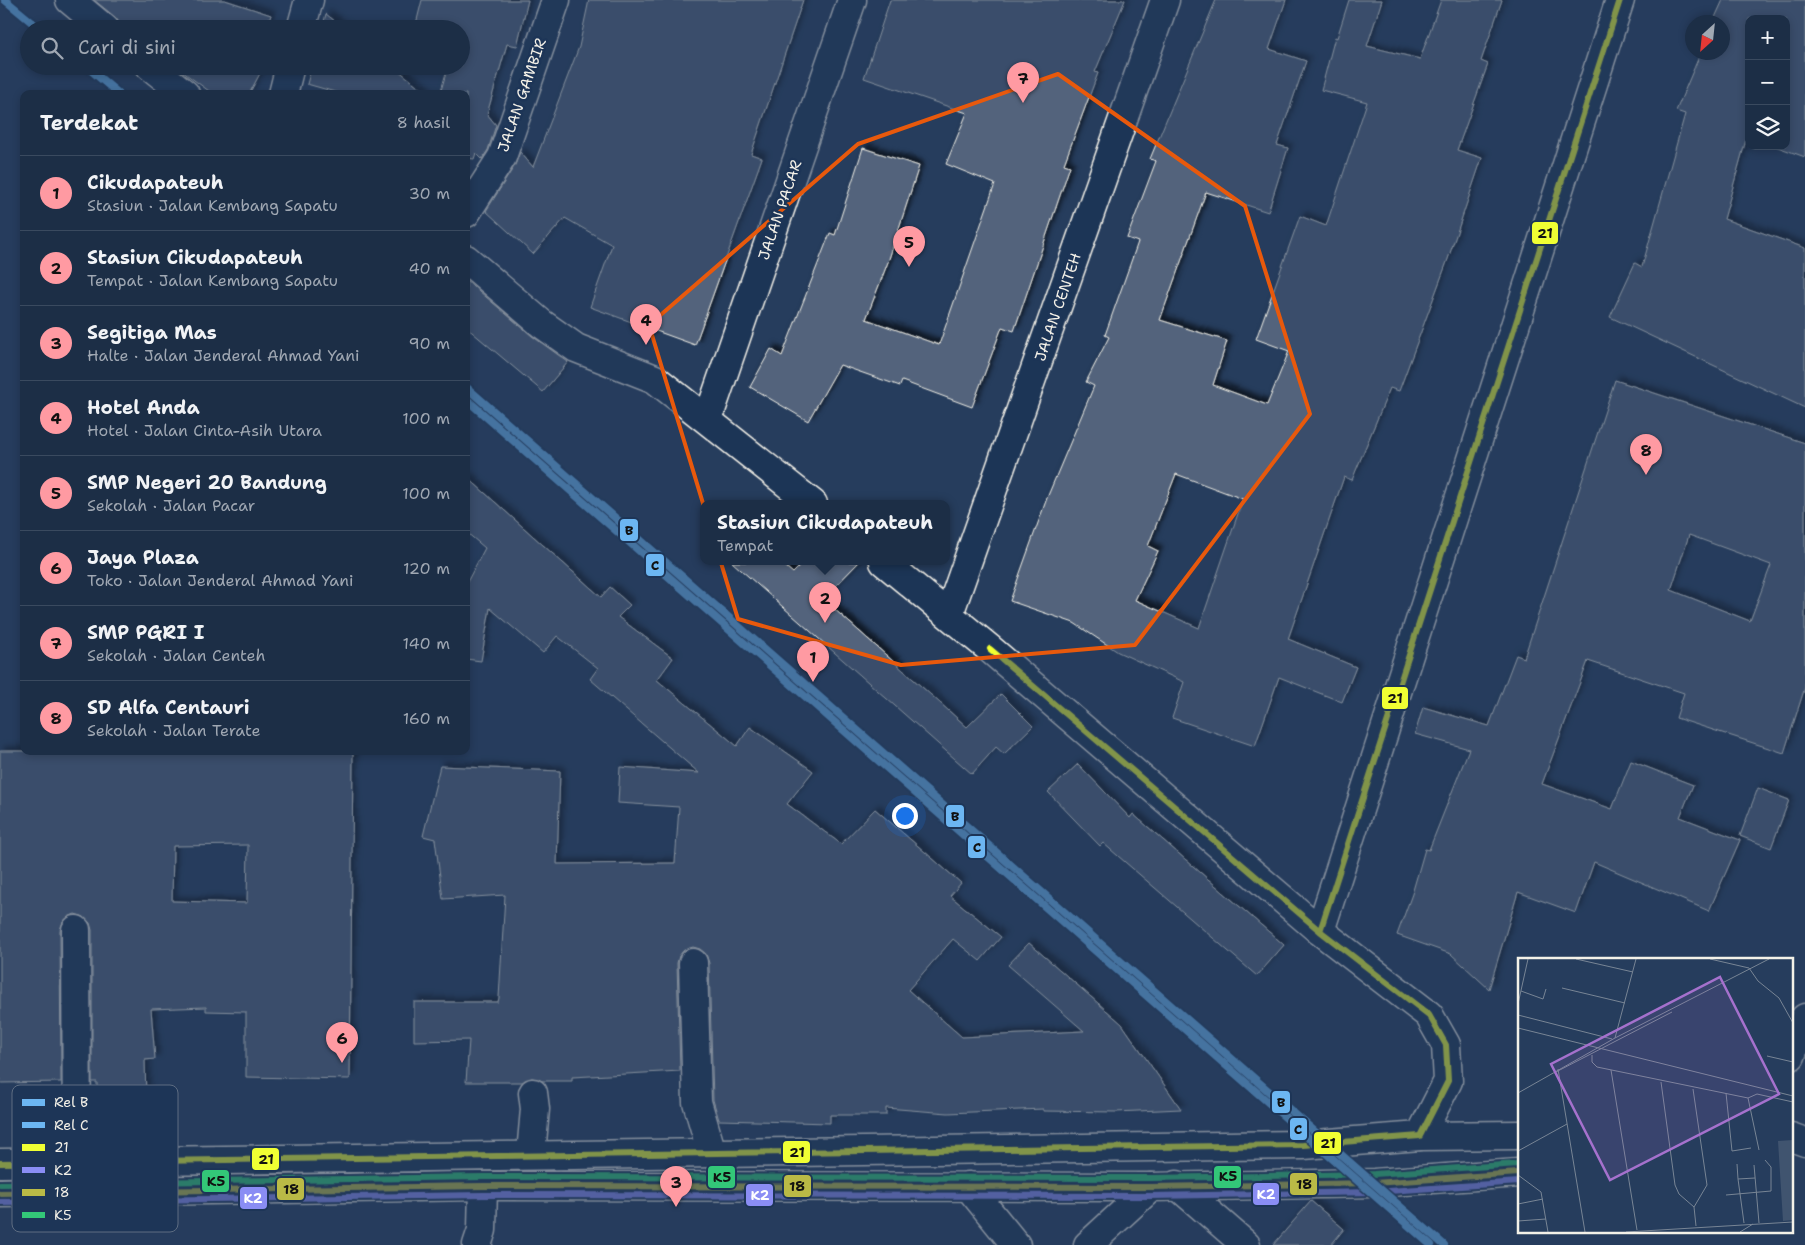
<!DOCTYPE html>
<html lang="id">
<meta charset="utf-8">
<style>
:root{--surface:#1c2e46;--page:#25364d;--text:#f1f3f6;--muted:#a0a8b3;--line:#3a4a5f;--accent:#ff9aa2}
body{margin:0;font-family:"Shantell Sans",sans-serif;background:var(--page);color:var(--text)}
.controls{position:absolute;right:15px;top:15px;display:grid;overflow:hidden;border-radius:10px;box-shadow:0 2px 8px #0003}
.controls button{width:45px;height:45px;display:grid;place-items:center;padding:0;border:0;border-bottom:1px solid var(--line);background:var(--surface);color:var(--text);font:25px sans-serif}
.compass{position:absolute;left:1685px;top:15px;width:45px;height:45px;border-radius:50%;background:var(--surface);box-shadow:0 2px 8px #0003;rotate:207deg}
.you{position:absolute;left:904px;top:815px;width:18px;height:18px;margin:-12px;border:4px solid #fff;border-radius:50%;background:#1a73e8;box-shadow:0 0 0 8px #1a73e833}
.badge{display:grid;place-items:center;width:32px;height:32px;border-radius:50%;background:var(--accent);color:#111;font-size:16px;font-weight:700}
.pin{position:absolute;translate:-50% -41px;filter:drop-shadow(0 1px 2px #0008)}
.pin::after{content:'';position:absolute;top:26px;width:18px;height:15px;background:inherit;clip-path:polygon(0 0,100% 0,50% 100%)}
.popup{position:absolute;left:700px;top:500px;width:250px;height:65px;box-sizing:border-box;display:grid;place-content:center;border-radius:10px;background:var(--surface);filter:drop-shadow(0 1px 4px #0005);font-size:16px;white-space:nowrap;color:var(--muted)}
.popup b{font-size:19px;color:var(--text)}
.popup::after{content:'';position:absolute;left:50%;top:100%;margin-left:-10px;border:10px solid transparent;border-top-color:var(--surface)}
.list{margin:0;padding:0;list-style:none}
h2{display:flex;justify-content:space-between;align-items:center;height:65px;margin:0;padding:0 20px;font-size:21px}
h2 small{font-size:16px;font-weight:400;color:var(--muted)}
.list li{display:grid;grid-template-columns:32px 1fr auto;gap:15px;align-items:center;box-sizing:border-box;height:75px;padding:0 20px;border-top:1px solid var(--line)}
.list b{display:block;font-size:19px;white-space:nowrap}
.list p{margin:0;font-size:16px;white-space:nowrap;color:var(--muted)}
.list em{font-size:16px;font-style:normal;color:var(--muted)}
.icon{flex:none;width:28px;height:28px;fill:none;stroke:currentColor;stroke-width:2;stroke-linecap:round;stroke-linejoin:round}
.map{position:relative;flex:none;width:1805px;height:1245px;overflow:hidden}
.search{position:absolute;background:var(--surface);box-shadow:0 2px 8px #0003;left:20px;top:20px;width:450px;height:55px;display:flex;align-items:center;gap:12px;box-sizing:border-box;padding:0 18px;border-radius:28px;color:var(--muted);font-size:19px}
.panel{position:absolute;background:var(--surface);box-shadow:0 2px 8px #0003;left:20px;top:90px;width:450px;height:665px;border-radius:10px}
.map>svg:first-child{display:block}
</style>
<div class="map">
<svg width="1805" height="1245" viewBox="0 0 1805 1245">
<defs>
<filter id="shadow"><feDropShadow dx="4.5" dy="-4.5" stdDeviation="2.5" flood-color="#0009"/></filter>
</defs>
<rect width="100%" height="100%" fill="#263d5d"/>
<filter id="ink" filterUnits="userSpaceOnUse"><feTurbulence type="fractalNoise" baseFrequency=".02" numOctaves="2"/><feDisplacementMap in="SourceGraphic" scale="10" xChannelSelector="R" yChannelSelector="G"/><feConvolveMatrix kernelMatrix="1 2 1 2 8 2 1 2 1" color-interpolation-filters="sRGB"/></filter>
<g filter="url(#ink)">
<path fill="#52647b" stroke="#f4f1e8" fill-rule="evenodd" filter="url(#shadow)" d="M 94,0 L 225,0 L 271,15 L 266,29 L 124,29 L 115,17 Z
M 422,0 L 528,0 L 517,46 L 507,44 L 487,114 L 496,125 L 488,150 L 482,159 L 476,153 L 474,159 L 466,158 L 466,94 L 440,94 L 448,66 L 461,66 L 461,29 L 437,29 L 416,24 Z
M 589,0 L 803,0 L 751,154 L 762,158 L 695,345 L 590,307 L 612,245 L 565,218 L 533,254 L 486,211 L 515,165 L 520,152 L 533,167 L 579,47 Z
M 890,0 L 1125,0 L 1095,72 L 1098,73 L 1064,164 L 1070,166 L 1014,331 L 1002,327 L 972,407 L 902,381 L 900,386 L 840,365 L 808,421 L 750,387 L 771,349 L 782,356 L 830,233 L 835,235 L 863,148 L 919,166 L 888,262 L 866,319 L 939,345 L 995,184 L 946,164 L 967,113 L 864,78 Z
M 1216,0 L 1286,0 L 1269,49 L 1306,61 L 1277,145 L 1288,148 L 1268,212 L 1206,192 L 1160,320 L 1227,341 L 1213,385 L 1267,405 L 1289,351 L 1256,339 L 1300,216 L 1326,226 L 1367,102 L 1321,90 L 1335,37 L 1337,38 L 1349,0 L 1382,0 L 1367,46 L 1420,59 L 1441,0 L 1502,0 L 1481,61 L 1488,64 L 1457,150 L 1482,158 L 1448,259 L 1399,391 L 1390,388 L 1352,480 L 1344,477 L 1288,639 L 1356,667 L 1342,702 L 1279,677 L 1255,746 L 1172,718 L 1184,682 L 1118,652 L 1074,623 L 1010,601 L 1047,498 L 1094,386 L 1086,382 L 1109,337 L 1105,335 L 1138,242 L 1127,238 L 1156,161 L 1150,159 ZM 1176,474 L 1243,499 L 1199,628 L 1135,600 L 1158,551 L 1148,546 Z
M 1723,0 L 1805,0 L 1805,157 L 1775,146 L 1786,146 L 1786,19 L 1749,19 L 1749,137 L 1747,136 L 1724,219 L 1805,248 L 1805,408 L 1610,317 L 1635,263 L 1642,267 L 1685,114 L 1676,111 L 1701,52 L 1722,52 L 1722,22 L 1713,22 Z
M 326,14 L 345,29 L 322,29 Z
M 175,66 L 264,66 L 249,94 L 213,94 Z
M 312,66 L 393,66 L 428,94 L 342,94 L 307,84 Z
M 466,280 L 532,336 L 568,362 L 543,392 L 466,327 Z
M 1615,380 L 1805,443 L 1805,687 L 1784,753 L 1676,718 L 1684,693 L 1588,661 L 1542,784 L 1612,809 L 1631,761 L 1693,785 L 1680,817 L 1740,840 L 1709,911 L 1594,862 L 1576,913 L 1518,892 L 1489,989 L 1451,954 L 1397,935 L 1412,894 L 1425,849 L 1429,850 L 1469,749 L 1415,734 L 1423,707 L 1489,726 L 1516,655 L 1524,658 ZM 1689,535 L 1771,565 L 1750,621 L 1671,590 Z
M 466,476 L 601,597 L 610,587 L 630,605 L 618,617 L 673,658 L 657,680 L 737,746 L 750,727 L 813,771 L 787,804 L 841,844 L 875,809 L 961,883 L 950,896 L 1001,937 L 980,961 L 953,939 L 908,990 L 962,1037 L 1084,1031 L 1008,965 L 1029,943 L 1122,1024 L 1181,1109 L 1116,1112 L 1043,1111 L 1043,1109 L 948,1113 L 886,1108 L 886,1115 L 830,1115 L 830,1123 L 719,1120 L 713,1100 L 709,963 L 706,954 L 700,949 L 693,947 L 684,950 L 679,956 L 677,963 L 680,1071 L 572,1077 L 572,1081 L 543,1081 L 532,1078 L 523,1082 L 466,1082 L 469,1040 L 414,1041 L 414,1002 L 498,1002 L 499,998 L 505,895 L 443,899 L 435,839 L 423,836 L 440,766 L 560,771 L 557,864 L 675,863 L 679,807 L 618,803 L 620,767 L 699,773 L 590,679 L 598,668 L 557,636 L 543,653 L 490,608 L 481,661 L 466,659 L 466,584 L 485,548 L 466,532 Z
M 732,562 L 780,562 L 793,573 L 804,562 L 859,562 L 823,599 L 967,727 L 1001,694 L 1033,726 L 1004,754 L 996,747 L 972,774 Z
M 0,751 L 353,751 L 350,1079 L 246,1077 L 246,1012 L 206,1011 L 206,1007 L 151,1009 L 155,1059 L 145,1060 L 146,1101 L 97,1102 L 97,1082 L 92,1082 L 92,930 L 90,923 L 84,917 L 75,914 L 68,917 L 63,922 L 60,930 L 61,1082 L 0,1083 ZM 248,845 L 247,903 L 172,901 L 173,846 Z
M 1078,764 L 1130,818 L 1133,814 L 1284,945 L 1257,976 L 1103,843 L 1100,846 L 1048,792 Z
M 1758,788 L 1789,800 L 1771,848 L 1740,836 Z
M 1311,1201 L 1344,1229 L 1331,1245 L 1273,1245 Z"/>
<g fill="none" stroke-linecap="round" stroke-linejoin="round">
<g stroke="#f4f1e8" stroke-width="31">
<path id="minor" d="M 70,0 L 105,29
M 301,29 L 309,0
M 150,66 L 185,94
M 283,94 L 290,66
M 466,213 L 502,157 L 556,0
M 466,259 L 542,324 L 576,348 L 655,379 L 813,504
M 708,419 L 852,0
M 884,562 L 990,649 L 1320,931 L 1429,1015 L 1446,1045 L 1448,1081 L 1420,1136
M 949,614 L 1165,0
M 76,930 L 77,1161
M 1320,931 L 1620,0
M 693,963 L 697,1102 L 712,1153
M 1791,1056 L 1805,1018
M 531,1154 L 535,1109 L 533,1093
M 1177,1185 L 1246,1245
M 968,1186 L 1016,1245
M 477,1245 L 482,1230 L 483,1186
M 1088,1245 L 1151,1187"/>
</g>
<g stroke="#f4f1e8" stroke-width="31">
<path id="major" d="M 1791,1137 L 1805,1142
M 0,1163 L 1303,1145 L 1420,1136 L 1519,1135
M 0,1193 L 483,1186 L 1151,1187 L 1374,1183 L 1519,1173"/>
</g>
<use href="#minor" stroke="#1d3557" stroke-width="28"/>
<use href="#major" stroke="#1d3557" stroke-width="28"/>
<g stroke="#1d3557" stroke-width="10">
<path id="bus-1" d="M 1320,931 L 1620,0
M 0,1163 L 1303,1145 L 1420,1136 L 1448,1081 L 1446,1045 L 1429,1015 L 1320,931 L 990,649"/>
</g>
<g stroke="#1d3557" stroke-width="10">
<path id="bus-2" d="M 0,1202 L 483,1195 L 1151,1196 L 1374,1192 L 1519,1182"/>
</g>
<g stroke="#1d3557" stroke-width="10">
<path id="bus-3" d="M 0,1193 L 483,1186 L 1151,1187 L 1374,1183 L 1519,1173"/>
</g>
<g stroke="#1d3557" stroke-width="10">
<path id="bus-4" d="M 0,1184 L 483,1177 L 1151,1178 L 1374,1174 L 1518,1164"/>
</g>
<use href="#bus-1" stroke="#f0ff33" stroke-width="6"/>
<use href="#bus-2" stroke="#8a8df4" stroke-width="6"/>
<use href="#bus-3" stroke="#baba46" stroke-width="6"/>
<use href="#bus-4" stroke="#33c778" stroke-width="6"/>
<g stroke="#1d3557" stroke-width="11">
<path id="rail-1" d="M 5,0 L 40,29
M 86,66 L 119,94
M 466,387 L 1444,1245"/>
</g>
<g stroke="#1d3557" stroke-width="11">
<path id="rail-2" d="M 466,399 L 1431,1245"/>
</g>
<use href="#rail-1" stroke="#6cb6f2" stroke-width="8"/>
<use href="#rail-2" stroke="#6cb6f2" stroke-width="8"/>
</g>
</g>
<path d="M0 0H1805V1245H0ZM 1058,74 L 1245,206 L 1310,414 L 1135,645 L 901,665 L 738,619 L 649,325 L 858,144 Z" fill="#263d5d" fill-opacity=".55" fill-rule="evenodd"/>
<path fill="none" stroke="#e8590c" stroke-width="4" stroke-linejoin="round" d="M 1058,74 L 1245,206 L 1310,414 L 1135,645 L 901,665 L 738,619 L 649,325 L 858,144 Z"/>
<g text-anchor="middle" stroke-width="5" stroke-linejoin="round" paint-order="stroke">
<g font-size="15" fill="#f4f1e8" stroke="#1d3557">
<text transform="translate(522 95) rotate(-71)" y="5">JALAN GAMBIR</text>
<text transform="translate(780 210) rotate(-71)" y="5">JALAN PACAR</text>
<text transform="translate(1058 307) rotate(-71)" y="5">JALAN CENTEH</text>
</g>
</g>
<g transform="translate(1518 958)">
<rect width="275" height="275" fill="#263d5d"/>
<path d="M 275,182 L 275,262 L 265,263 L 260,183 Z" fill="#40546f"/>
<path fill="none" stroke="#788595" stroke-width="1" d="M 58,1 L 115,14M 192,1 L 231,10 L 240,23 L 261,40 L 275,65M 44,30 L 107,45M 3,33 L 25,41 L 28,31M 0,46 L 10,1M 0,57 L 94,81M 0,70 L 275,138M 97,80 L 118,1M 74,97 L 74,104 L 79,109 L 230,140M 249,98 L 275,104M 40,111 L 67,274M 93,112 L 119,272M 36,115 L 154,54M 143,124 L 157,227 L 161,236 L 176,249M 175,131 L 189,227 L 176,249 L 178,268M 0,135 L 97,80 L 251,1M 208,135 L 214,193 L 233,190M 230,140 L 241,192M 230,140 L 239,136 L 275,144M 0,193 L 49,166M 219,206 L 220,221M 236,207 L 241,265M 0,217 L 23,234 L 30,274M 208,237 L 253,233 L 253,209 L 247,202M 0,246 L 25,241M 0,263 L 28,261M 226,265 L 220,221 L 237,220M 108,274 L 275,264M 222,274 L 235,266"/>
<path fill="#a571cd" fill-opacity="0.15" stroke="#a571cd" stroke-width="2.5" d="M 202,19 L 261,136 L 92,222 L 33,106 Z"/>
<rect width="275" height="275" fill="none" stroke="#f4f1e8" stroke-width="2.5"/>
</g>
<rect x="12" y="1085" width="166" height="147" rx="8" fill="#1d3557" stroke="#5e6d82" stroke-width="1"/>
<rect x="22" y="1099" width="23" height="7" fill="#6cb6f2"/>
<rect x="22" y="1122" width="23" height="6" fill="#6cb6f2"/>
<rect x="22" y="1144" width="23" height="7" fill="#f0ff33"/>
<rect x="22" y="1167" width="23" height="6" fill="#8a8df4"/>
<rect x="22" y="1189" width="23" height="7" fill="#baba46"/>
<rect x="22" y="1212" width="23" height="6" fill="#33c778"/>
<g font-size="14" fill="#f4f1e8">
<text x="54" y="1107">Rel B</text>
<text x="54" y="1130">Rel C</text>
<text x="54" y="1152">21</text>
<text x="54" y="1175">K2</text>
<text x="54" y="1197">18</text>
<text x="54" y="1220">K5</text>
</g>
<g stroke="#1d3557" stroke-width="2">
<rect x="1531" y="221" width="28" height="24" rx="5" fill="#f0ff33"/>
<rect x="619" y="518" width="20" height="24" rx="5" fill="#6cb6f2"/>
<rect x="645" y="553" width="20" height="24" rx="5" fill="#6cb6f2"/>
<rect x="1381" y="686" width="28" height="24" rx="5" fill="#f0ff33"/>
<rect x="945" y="804" width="20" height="24" rx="5" fill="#6cb6f2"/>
<rect x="967" y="835" width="19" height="24" rx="5" fill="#6cb6f2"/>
<rect x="1271" y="1090" width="20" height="24" rx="5" fill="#6cb6f2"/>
<rect x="1289" y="1117" width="19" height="24" rx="5" fill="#6cb6f2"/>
<rect x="1313" y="1131" width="29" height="24" rx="5" fill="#f0ff33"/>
<rect x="782" y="1140" width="29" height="24" rx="5" fill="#f0ff33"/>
<rect x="251" y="1147" width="29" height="24" rx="5" fill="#f0ff33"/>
<rect x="1213" y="1165" width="29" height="24" rx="5" fill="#33c778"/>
<rect x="707" y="1165" width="29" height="24" rx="5" fill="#33c778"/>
<rect x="201" y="1169" width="29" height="24" rx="5" fill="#33c778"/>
<rect x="1289" y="1172" width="29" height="24" rx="5" fill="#baba46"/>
<rect x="783" y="1174" width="29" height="24" rx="5" fill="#baba46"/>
<rect x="276" y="1177" width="29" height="24" rx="5" fill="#baba46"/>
<rect x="1252" y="1182" width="28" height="24" rx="5" fill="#8a8df4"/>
<rect x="745" y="1183" width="29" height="24" rx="5" fill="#8a8df4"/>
<rect x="239" y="1186" width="29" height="24" rx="5" fill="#8a8df4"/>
</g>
<g font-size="14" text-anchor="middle" font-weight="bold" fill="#fff">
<text x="1266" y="1199">K2</text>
<text x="760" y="1200">K2</text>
<text x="253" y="1203">K2</text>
</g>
<g font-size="14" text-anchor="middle" font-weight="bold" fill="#111">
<text x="1545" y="238">21</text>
<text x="629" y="535">B</text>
<text x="655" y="570">C</text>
<text x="1395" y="703">21</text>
<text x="955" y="821">B</text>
<text x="977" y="852">C</text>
<text x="1281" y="1107">B</text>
<text x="1298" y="1134">C</text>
<text x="1328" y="1148">21</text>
<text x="797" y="1157">21</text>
<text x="266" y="1164">21</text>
<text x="1228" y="1181">K5</text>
<text x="722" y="1182">K5</text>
<text x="216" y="1186">K5</text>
<text x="1304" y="1189">18</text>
<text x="797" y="1191">18</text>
<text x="291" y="1194">18</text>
</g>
</svg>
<div class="controls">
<button>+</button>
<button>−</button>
<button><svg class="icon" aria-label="layers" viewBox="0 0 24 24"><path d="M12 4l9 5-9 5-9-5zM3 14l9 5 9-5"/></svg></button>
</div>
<svg class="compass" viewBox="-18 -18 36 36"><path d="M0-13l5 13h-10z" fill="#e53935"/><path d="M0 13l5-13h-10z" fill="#a0a8b3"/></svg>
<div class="you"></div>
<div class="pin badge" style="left:813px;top:682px">1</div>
<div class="pin badge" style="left:825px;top:623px">2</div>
<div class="popup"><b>Stasiun Cikudapateuh</b>Tempat</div>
<div class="pin badge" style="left:676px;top:1207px">3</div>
<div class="pin badge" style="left:646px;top:345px">4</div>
<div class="pin badge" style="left:909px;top:267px">5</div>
<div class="pin badge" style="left:342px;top:1063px">6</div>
<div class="pin badge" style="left:1023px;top:103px">7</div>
<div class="pin badge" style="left:1646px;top:475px">8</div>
<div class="search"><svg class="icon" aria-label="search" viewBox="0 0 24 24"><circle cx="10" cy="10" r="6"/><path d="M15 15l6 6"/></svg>Cari di sini</div>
<section class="panel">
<h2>Terdekat<small>8 hasil</small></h2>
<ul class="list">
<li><span class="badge">1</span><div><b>Cikudapateuh</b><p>Stasiun · Jalan Kembang Sapatu</p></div><em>30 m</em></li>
<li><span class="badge">2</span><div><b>Stasiun Cikudapateuh</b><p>Tempat · Jalan Kembang Sapatu</p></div><em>40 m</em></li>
<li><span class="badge">3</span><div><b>Segitiga Mas</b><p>Halte · Jalan Jenderal Ahmad Yani</p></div><em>90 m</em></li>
<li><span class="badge">4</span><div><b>Hotel Anda</b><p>Hotel · Jalan Cinta-Asih Utara</p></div><em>100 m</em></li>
<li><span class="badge">5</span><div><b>SMP Negeri 20 Bandung</b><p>Sekolah · Jalan Pacar</p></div><em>100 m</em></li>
<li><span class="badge">6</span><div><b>Jaya Plaza</b><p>Toko · Jalan Jenderal Ahmad Yani</p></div><em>120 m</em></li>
<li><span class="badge">7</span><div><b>SMP PGRI I</b><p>Sekolah · Jalan Centeh</p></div><em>140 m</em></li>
<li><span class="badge">8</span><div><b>SD Alfa Centauri</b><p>Sekolah · Jalan Terate</p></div><em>160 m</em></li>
</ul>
</section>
</div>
